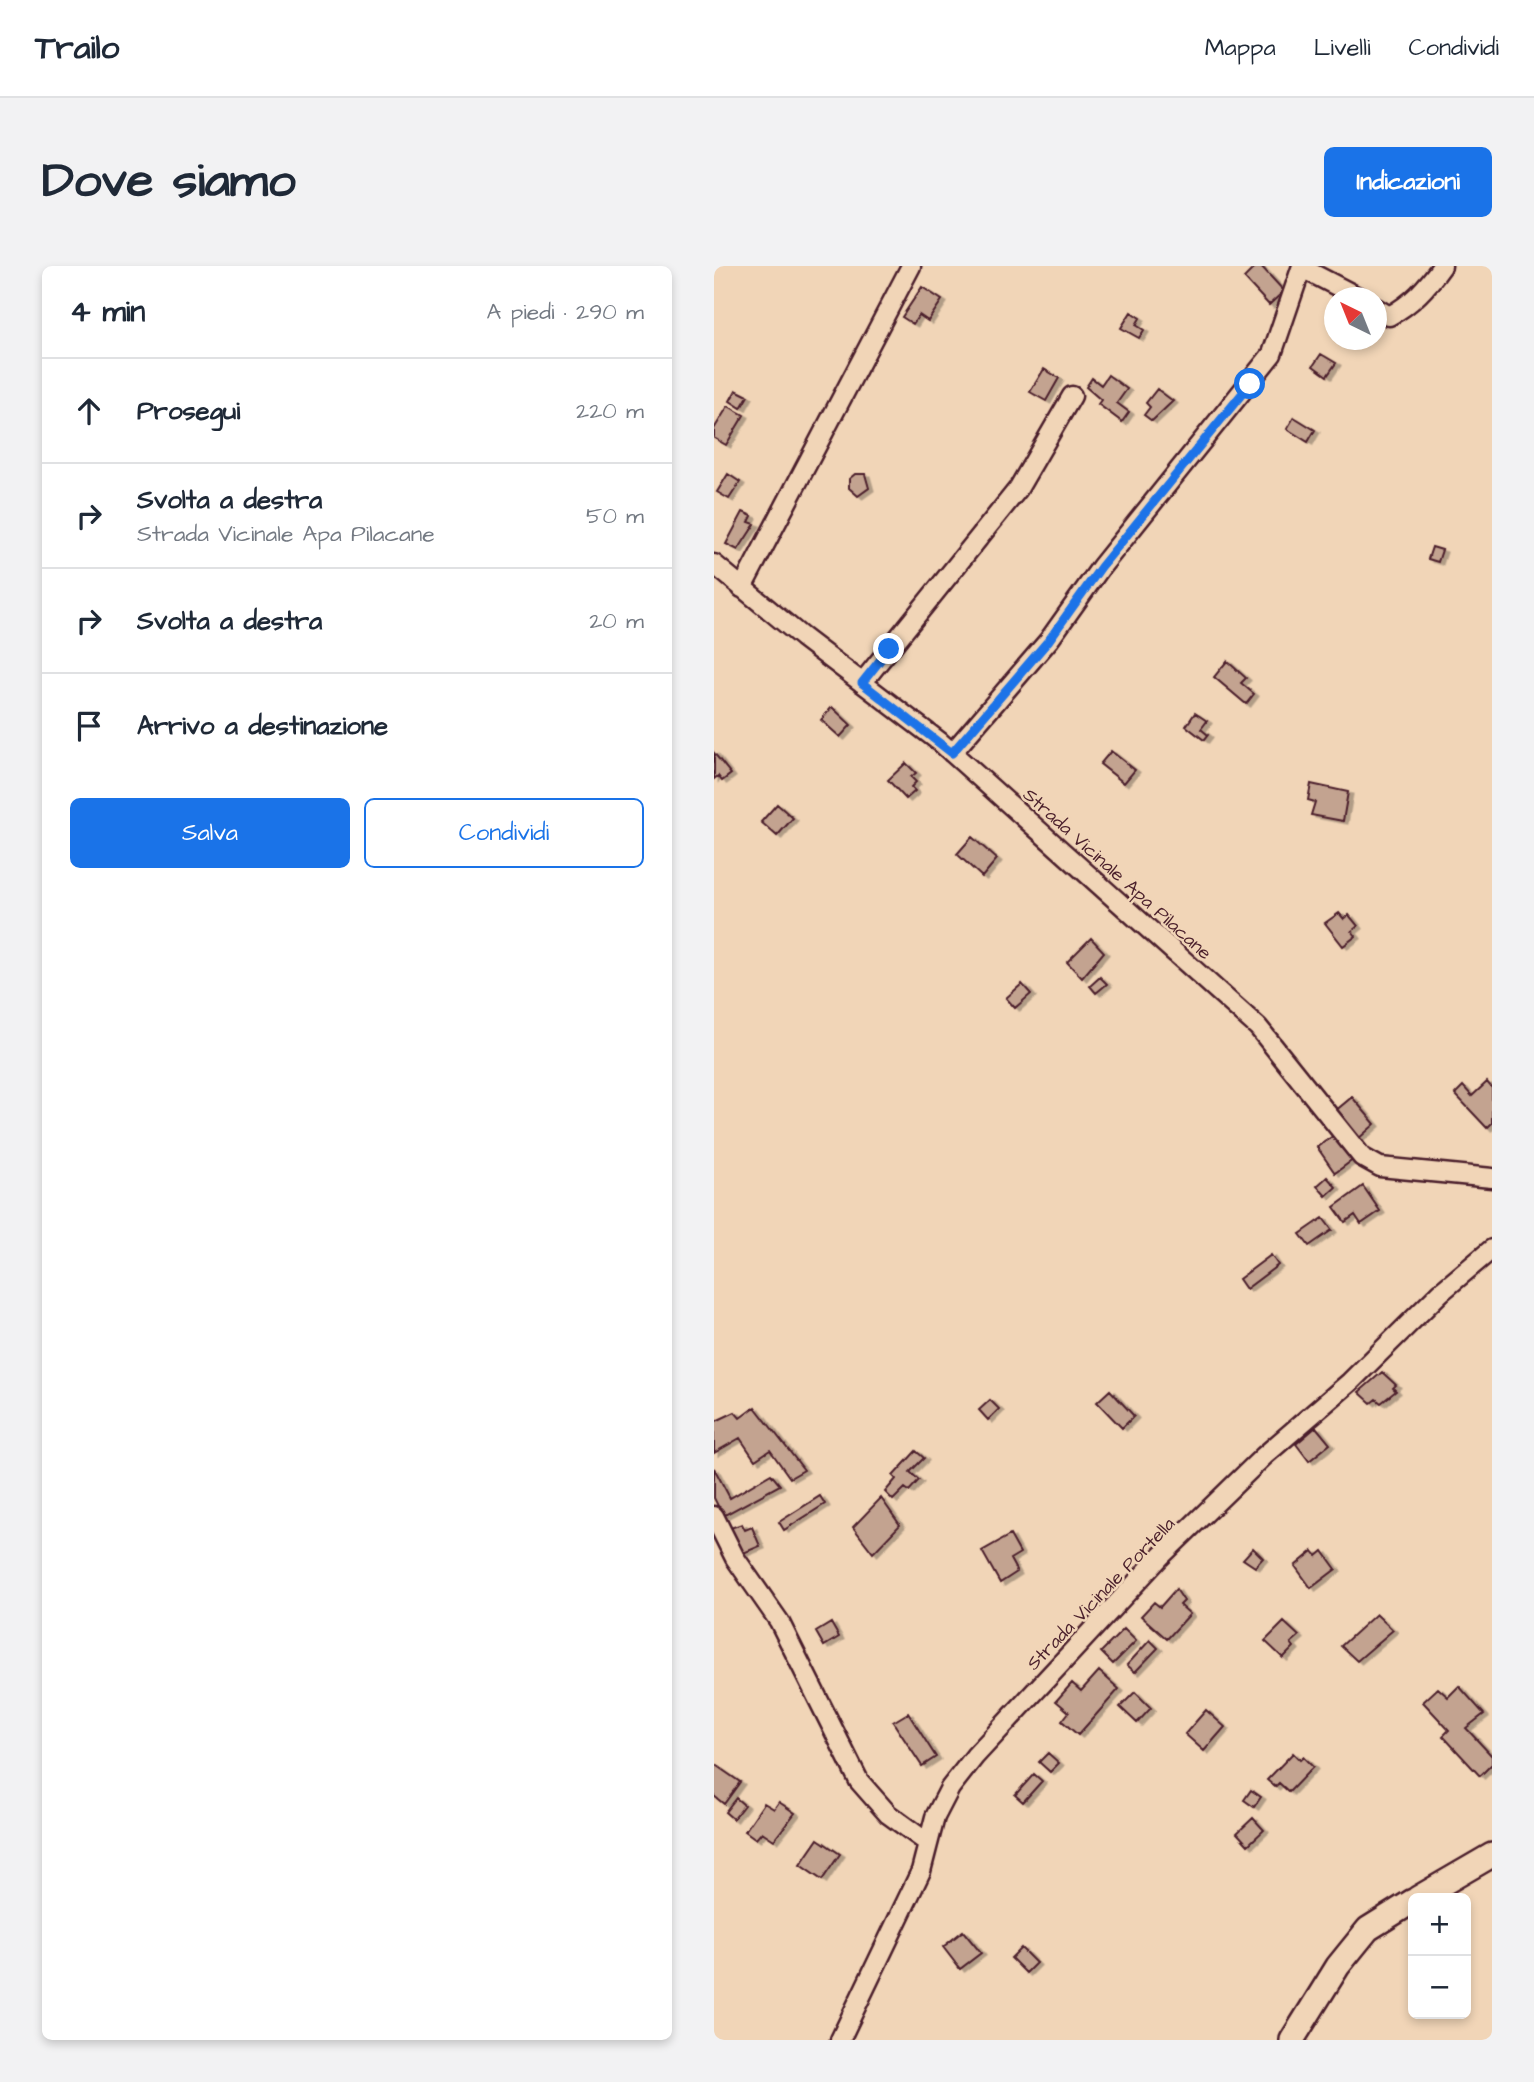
<!DOCTYPE html>
<html lang="it">
<meta charset="utf-8">
<style>
:root{--surface:#fff;--page:#f2f2f3;--text:#1f2937;--muted:#747a83;--line:#e0e1e3;--accent:#1a73e8}
body{margin:0;font-family:"Architects Daughter",sans-serif;background:var(--page);color:var(--text)}
.controls{position:absolute;right:21px;bottom:21px;display:grid;overflow:hidden;border-radius:10px;box-shadow:0 4px 10px #0003}
.controls button{width:63px;height:63px;display:grid;place-items:center;padding:0;border:0;border-bottom:2px solid var(--line);background:var(--surface);color:var(--text);font:35px sans-serif}
.compass{position:absolute;left:610px;top:21px;width:63px;height:63px;border-radius:50%;background:var(--surface);box-shadow:0 4px 10px #0003;rotate:317deg}
.stop{position:absolute;width:21px;height:21px;margin:-16px;border:5px solid #1a73e8;border-radius:50%;background:#fff}
.stop.end{background:#1a73e8;border-color:#fff;box-shadow:0 2px 7px #0008}
.list{margin:0;padding:0;list-style:none}
h2{display:flex;justify-content:space-between;align-items:center;height:91px;margin:0;padding:0 28px;font-size:30px}
h2 small{font-size:23px;font-weight:400;color:var(--muted)}
.list li{display:grid;grid-template-columns:46px 1fr auto;gap:21px;align-items:center;box-sizing:border-box;height:105px;padding:0 28px;border-top:2px solid var(--line)}
.list b{display:block;font-size:26px;white-space:nowrap}
.list p{margin:0;font-size:23px;white-space:nowrap;color:var(--muted)}
.list em{font-size:23px;font-style:normal;color:var(--muted)}
.actions{display:flex;gap:14px;padding:21px 28px}
.actions a{flex:1;padding:16px 0;border:2px solid var(--accent);border-radius:10px;text-align:center;font-size:24px;color:var(--accent)}
.actions .main{background:var(--accent);color:#fff}
.icon{flex:none;width:38px;height:38px;fill:none;stroke:currentColor;stroke-width:2;stroke-linecap:round;stroke-linejoin:round}
.map{position:relative;flex:none;width:778px;height:1774px;overflow:hidden;border-radius:10px}
header{display:flex;align-items:center;gap:42px;box-sizing:border-box;height:98px;padding:0 35px;background:var(--surface);border-bottom:2px solid var(--line)}
header strong{font-size:33px}
nav{display:flex;gap:38px;margin-inline-start:auto;font-size:24px}
.intro{display:flex;align-items:center;justify-content:space-between;box-sizing:border-box;height:168px;padding:0 42px}
h1{margin:0;font-size:49px}
.button{padding:18px 32px;border-radius:10px;background:var(--accent);color:#fff;font-size:24px;font-weight:700}
main{display:flex;gap:42px;padding:0 42px}
aside{flex:1;background:var(--surface);border-radius:10px;box-shadow:0 4px 10px #0003}
.map>svg:first-child{display:block}
</style>
<header>
<strong>Trailo</strong>
<nav><a>Mappa</a><a>Livelli</a><a>Condividi</a></nav>
</header>
<div class="intro"><h1>Dove siamo</h1><a class="button">Indicazioni</a></div>
<main>
<aside>
<h2>4 min<small>A piedi · 290 m</small></h2>
<ul class="list">
<li><svg class="icon" aria-label="ahead" viewBox="0 0 24 24"><path d="M12 20V5M6 11l6-6 6 6"/></svg><div><b>Prosegui</b></div><em>220 m</em></li>
<li><svg class="icon" aria-label="right" viewBox="0 0 24 24"><path d="M7 20v-9h11M14 6l5 5-5 5"/></svg><div><b>Svolta a destra</b><p>Strada Vicinale Apa Pilacane</p></div><em>50 m</em></li>
<li><svg class="icon" aria-label="right" viewBox="0 0 24 24"><path d="M7 20v-9h11M14 6l5 5-5 5"/></svg><div><b>Svolta a destra</b></div><em>20 m</em></li>
<li><svg class="icon" aria-label="arrive" viewBox="0 0 24 24"><path d="M6 21V4h12l-3 4 3 4H6"/></svg><div><b>Arrivo a destinazione</b></div></li>
</ul>
<div class="actions"><a class="main">Salva</a><a>Condividi</a></div>
</aside>
<div class="map">
<svg width="778" height="1774" viewBox="0 0 778 1774">
<defs>
<filter id="shadow"><feDropShadow dx="4.5" dy="2.5" stdDeviation="0" flood-color="#0004"/></filter>
</defs>
<rect width="100%" height="100%" fill="#f1d5b7"/>
<filter id="ink" filterUnits="userSpaceOnUse"><feTurbulence type="fractalNoise" baseFrequency=".0143" numOctaves="2"/><feDisplacementMap in="SourceGraphic" scale="14" xChannelSelector="R" yChannelSelector="G"/><feConvolveMatrix kernelMatrix="1 2 1 2 8 2 1 2 1" color-interpolation-filters="sRGB"/></filter>
<g filter="url(#ink)">
<path fill="#c3a390" stroke="#4a1f2b" stroke-width="2" filter="url(#shadow)" d="M 542,0 L 547,0 L 570,25 L 555,39 L 530,12 Z
M 208,21 L 228,34 L 214,55 L 205,49 L 199,58 L 188,51 Z
M 417,46 L 426,52 L 422,59 L 430,64 L 425,72 L 407,62 Z
M 607,88 L 622,97 L 613,110 L 599,100 Z
M 330,103 L 345,112 L 332,135 L 316,126 Z
M 394,109 L 413,123 L 403,137 L 415,146 L 408,156 L 384,138 L 387,134 L 372,121 L 378,112 L 387,119 Z
M 443,123 L 459,135 L 438,155 L 430,149 L 436,141 L 432,137 Z
M 22,124 L 34,130 L 27,142 L 16,135 Z
M 14,140 L 30,149 L 12,179 L 0,172 L 0,163 Z
M 580,151 L 601,164 L 594,176 L 573,163 Z
M 14,208 L 26,216 L 15,233 L 3,226 Z
M 141,208 L 151,208 L 155,222 L 144,230 L 135,222 L 135,213 Z
M 29,246 L 38,250 L 35,256 L 41,258 L 24,284 L 12,278 Z
M 718,281 L 728,284 L 724,296 L 714,293 Z
M 513,395 L 532,412 L 527,417 L 540,428 L 532,438 L 500,411 Z
M 118,441 L 137,459 L 126,471 L 107,454 Z
M 481,447 L 493,455 L 487,463 L 494,469 L 490,474 L 472,460 Z
M 397,485 L 421,504 L 410,517 L 386,498 Z
M 0,487 L 17,508 L 8,515 L 4,510 L 0,513 Z
M 192,497 L 202,507 L 197,511 L 202,516 L 197,521 L 201,525 L 192,533 L 174,514 Z
M 597,518 L 634,526 L 629,555 L 597,549 L 601,536 L 594,534 Z
M 63,538 L 79,552 L 63,570 L 47,556 Z
M 258,571 L 283,593 L 268,611 L 243,588 Z
M 625,647 L 630,653 L 635,649 L 644,660 L 638,665 L 642,670 L 629,680 L 611,657 Z
M 377,672 L 390,686 L 368,712 L 353,696 Z
M 386,711 L 393,718 L 382,727 L 376,720 Z
M 308,718 L 317,728 L 301,742 L 292,732 Z
M 773,816 L 778,822 L 778,857 L 773,862 L 741,828 L 749,820 L 758,830 Z
M 638,831 L 661,858 L 643,874 L 620,846 Z
M 622,868 L 640,893 L 621,907 L 603,881 Z
M 613,911 L 622,921 L 612,930 L 603,920 Z
M 649,920 L 666,945 L 647,958 L 641,949 L 631,956 L 620,941 Z
M 609,952 L 618,964 L 595,980 L 586,968 Z
M 557,989 L 564,999 L 532,1023 L 525,1013 Z
M 668,1106 L 682,1119 L 679,1122 L 682,1125 L 667,1137 L 662,1133 L 657,1137 L 645,1126 Z
M 396,1124 L 420,1150 L 408,1162 L 383,1136 Z
M 276,1134 L 285,1143 L 274,1154 L 265,1144 Z
M 41,1141 L 90,1204 L 76,1212 L 56,1184 L 41,1194 L 26,1172 L 0,1187 L 0,1156 L 21,1146 L 26,1152 Z
M 602,1161 L 616,1178 L 595,1195 L 582,1178 Z
M 202,1185 L 210,1192 L 196,1206 L 205,1214 L 195,1225 L 191,1222 L 179,1234 L 171,1226 L 182,1213 L 179,1210 Z
M 0,1202 L 16,1232 L 57,1208 L 66,1219 L 9,1250 L 0,1232 Z
M 106,1230 L 111,1238 L 70,1264 L 65,1256 Z
M 167,1232 L 186,1259 L 159,1287 L 139,1261 Z
M 28,1258 L 31,1264 L 38,1261 L 46,1280 L 27,1288 L 16,1262 Z
M 296,1269 L 306,1287 L 296,1293 L 303,1306 L 286,1317 L 268,1285 Z
M 539,1282 L 549,1292 L 541,1301 L 529,1293 Z
M 599,1285 L 603,1290 L 609,1285 L 622,1303 L 597,1322 L 581,1300 Z
M 462,1323 L 470,1335 L 466,1339 L 476,1348 L 453,1373 L 427,1350 L 440,1336 L 446,1341 Z
M 662,1348 L 679,1364 L 643,1395 L 627,1380 Z
M 570,1356 L 585,1370 L 577,1377 L 580,1381 L 569,1392 L 551,1375 Z
M 117,1357 L 125,1371 L 110,1380 L 102,1366 Z
M 410,1363 L 422,1375 L 399,1398 L 387,1386 Z
M 436,1374 L 444,1382 L 421,1406 L 413,1399 Z
M 385,1405 L 405,1423 L 364,1469 L 348,1455 L 355,1446 L 342,1435 L 358,1417 L 367,1425 Z
M 745,1420 L 770,1448 L 752,1462 L 778,1490 L 778,1498 L 766,1510 L 729,1470 L 735,1464 L 709,1436 L 724,1422 L 734,1431 Z
M 421,1426 L 437,1442 L 423,1457 L 406,1441 Z
M 492,1444 L 511,1461 L 490,1485 L 471,1468 Z
M 194,1447 L 222,1491 L 208,1500 L 179,1456 Z
M 334,1487 L 345,1497 L 336,1506 L 325,1496 Z
M 579,1487 L 586,1494 L 589,1491 L 599,1501 L 575,1526 L 565,1517 L 561,1521 L 553,1514 Z
M 0,1498 L 26,1516 L 10,1538 L 0,1530 Z
M 320,1508 L 328,1515 L 309,1536 L 301,1529 Z
M 537,1524 L 547,1531 L 540,1541 L 530,1534 Z
M 22,1532 L 30,1539 L 19,1553 L 11,1546 Z
M 65,1536 L 81,1547 L 60,1574 L 48,1566 L 42,1573 L 31,1565 L 50,1537 L 60,1543 Z
M 539,1552 L 550,1564 L 534,1579 L 523,1567 Z
M 104,1573 L 126,1588 L 108,1614 L 86,1599 Z
M 249,1665 L 267,1687 L 246,1703 L 229,1681 Z
M 307,1682 L 322,1697 L 312,1707 L 297,1692 Z"/>
<g fill="none" stroke-linecap="round" stroke-linejoin="round">
<g stroke="#4a1f2b" stroke-width="23">
<path id="minor" d="M 588,2 L 646,32
M 662,42 L 675,50 C 698,38 713,21 728,0
M 0,298 L 88,371 L 226,476 L 544,761 L 648,891 L 666,901 L 778,912
M 28,322 L 197,0
M 148,417 L 304,223 L 358,130
M 238,487 L 335,374 L 387,301 L 558,88 L 588,0
M 0,1250 L 21,1292 L 65,1355 L 145,1515 L 174,1548 L 214,1577
M 126,1774 L 207,1605 L 221,1551 L 236,1522 L 261,1490 L 446,1291 L 550,1190 L 636,1116 L 727,1026 L 778,983"/>
</g>
<g stroke="#4a1f2b" stroke-width="28">
<path id="major" d="M 704,1632 L 778,1589
M 578,1774 L 624,1700 L 654,1663 L 699,1635"/>
</g>
<use href="#minor" stroke="#f1d5b7" stroke-width="18"/>
<use href="#major" stroke="#f1d5b7" stroke-width="23"/>
</g>
</g>
<g fill="none" stroke-linecap="round" stroke-linejoin="round" filter="url(#ink)">
<path stroke="#1a73e8" stroke-width="9" d="M 175,383 L 148,417 L 238,487 L 335,374 L 387,301 L 536,118"/>
</g>
<g text-anchor="middle" stroke-width="5" stroke-linejoin="round" paint-order="stroke">
<g font-size="19" fill="#4a1f2b" stroke="#f1d5b7">
<text transform="translate(404 607) rotate(42)" y="7">Strada Vicinale Apa Pilacane</text>
<text transform="translate(386 1327) rotate(-46)" y="7">Strada Vicinale Portella</text>
</g>
</g>
</svg>
<div class="controls">
<button>+</button>
<button>−</button>
</div>
<svg class="compass" viewBox="-18 -18 36 36"><path d="M0-13l5 13h-10z" fill="#e53935"/><path d="M0 13l5-13h-10z" fill="#747a83"/></svg>
<div class="stop" style="left:536px;top:118px"></div>
<div class="stop end" style="left:175px;top:383px"></div>
</div>
</main>
